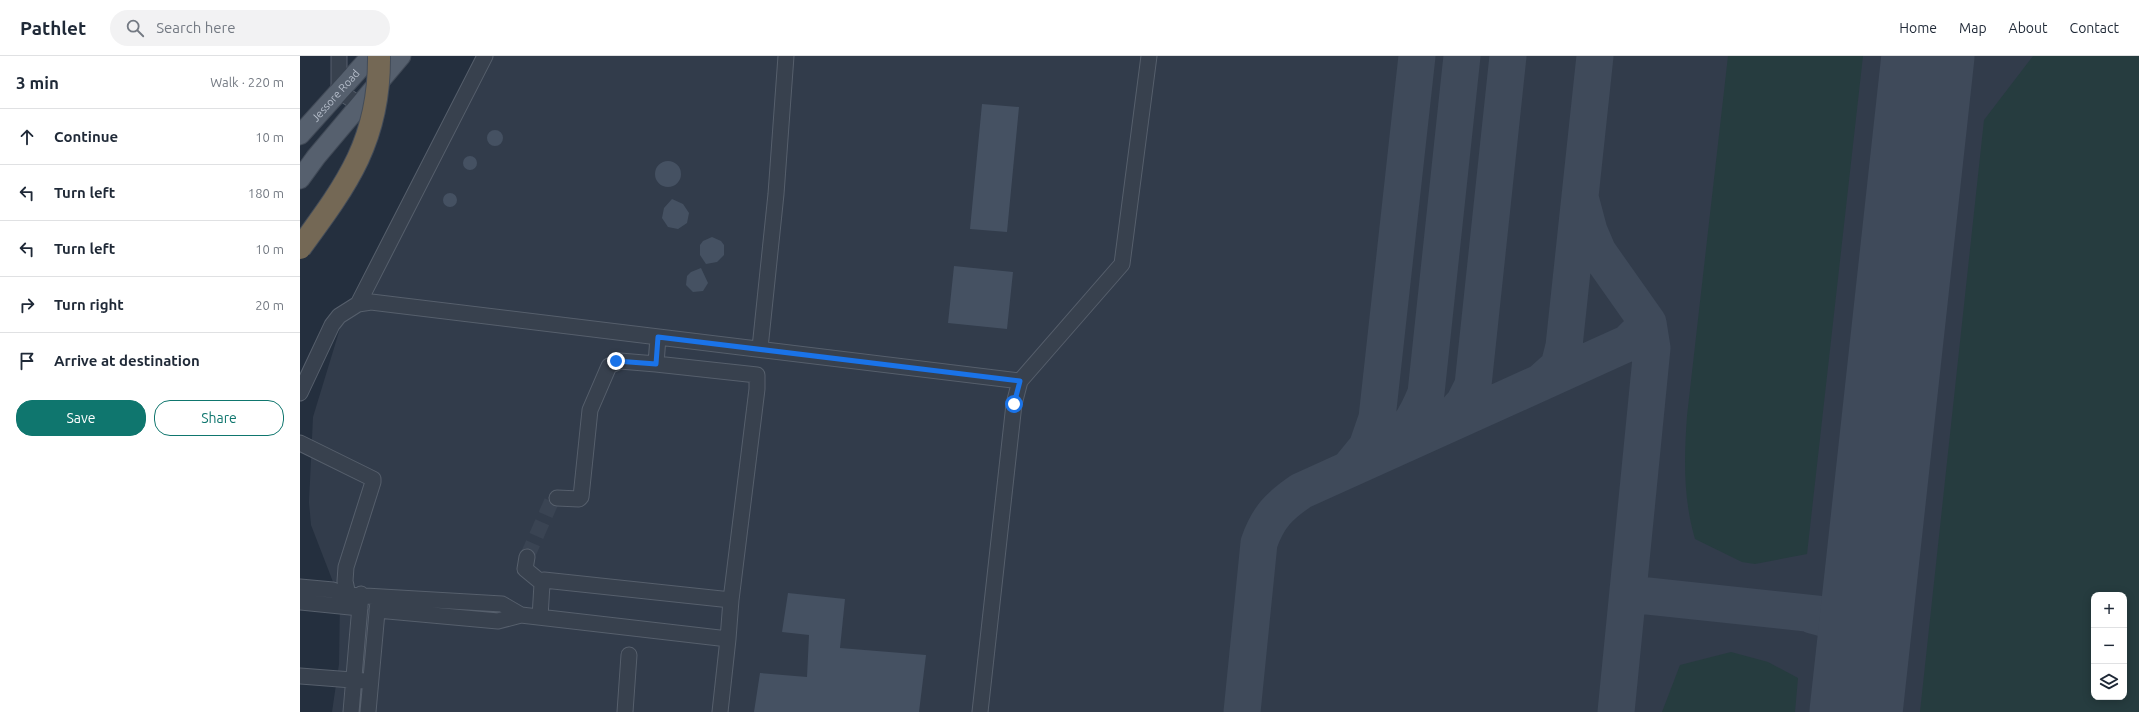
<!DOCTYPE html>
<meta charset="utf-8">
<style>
:root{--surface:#fff;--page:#f2f2f3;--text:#1f2937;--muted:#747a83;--line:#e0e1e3;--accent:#0f766e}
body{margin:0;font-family:Ubuntu,sans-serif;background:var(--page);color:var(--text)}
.controls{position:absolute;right:12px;bottom:12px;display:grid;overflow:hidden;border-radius:8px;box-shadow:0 2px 10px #0003}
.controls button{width:36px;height:36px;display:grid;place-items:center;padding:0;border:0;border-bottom:1px solid var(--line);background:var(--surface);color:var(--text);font:20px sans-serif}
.stop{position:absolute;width:12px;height:12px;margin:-9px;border:3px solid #1a73e8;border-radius:50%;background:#fff}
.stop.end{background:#1a73e8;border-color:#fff;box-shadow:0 1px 4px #0008}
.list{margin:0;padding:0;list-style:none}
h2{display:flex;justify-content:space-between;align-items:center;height:52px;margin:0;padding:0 16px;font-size:17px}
h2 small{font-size:13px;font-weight:400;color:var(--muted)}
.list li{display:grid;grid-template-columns:26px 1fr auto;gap:12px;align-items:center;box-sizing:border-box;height:56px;padding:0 16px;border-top:1px solid var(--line)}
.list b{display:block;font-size:15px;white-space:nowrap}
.list em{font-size:13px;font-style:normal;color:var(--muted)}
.actions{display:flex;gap:8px;padding:12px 16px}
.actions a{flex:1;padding:9px 0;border:1px solid var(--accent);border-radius:16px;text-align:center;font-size:14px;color:var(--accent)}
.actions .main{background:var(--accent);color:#fff}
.icon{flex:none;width:22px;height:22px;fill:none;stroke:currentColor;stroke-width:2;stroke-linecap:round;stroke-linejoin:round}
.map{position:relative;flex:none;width:1839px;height:656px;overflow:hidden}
header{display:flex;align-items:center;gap:24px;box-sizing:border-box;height:56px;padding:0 20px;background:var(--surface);border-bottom:1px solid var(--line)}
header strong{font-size:19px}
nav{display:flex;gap:22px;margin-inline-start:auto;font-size:14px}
.search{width:280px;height:36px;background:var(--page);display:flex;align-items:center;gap:10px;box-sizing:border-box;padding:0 14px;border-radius:22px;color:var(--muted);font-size:15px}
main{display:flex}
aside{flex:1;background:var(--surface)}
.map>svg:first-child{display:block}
</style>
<header>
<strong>Pathlet</strong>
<div class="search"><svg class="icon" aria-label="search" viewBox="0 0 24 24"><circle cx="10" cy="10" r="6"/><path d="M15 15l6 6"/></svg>Search here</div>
<nav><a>Home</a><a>Map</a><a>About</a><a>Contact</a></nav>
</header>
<main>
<aside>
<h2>3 min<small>Walk · 220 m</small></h2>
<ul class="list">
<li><svg class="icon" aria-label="ahead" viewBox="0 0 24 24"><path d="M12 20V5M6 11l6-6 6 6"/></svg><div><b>Continue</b></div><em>10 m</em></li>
<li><svg class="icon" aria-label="left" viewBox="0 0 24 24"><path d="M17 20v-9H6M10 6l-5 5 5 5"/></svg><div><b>Turn left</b></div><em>180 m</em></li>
<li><svg class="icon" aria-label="left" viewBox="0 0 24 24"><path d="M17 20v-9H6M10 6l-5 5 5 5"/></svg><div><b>Turn left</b></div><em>10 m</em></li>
<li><svg class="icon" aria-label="right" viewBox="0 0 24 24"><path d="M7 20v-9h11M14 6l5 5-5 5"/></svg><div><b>Turn right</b></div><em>20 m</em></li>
<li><svg class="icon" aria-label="arrive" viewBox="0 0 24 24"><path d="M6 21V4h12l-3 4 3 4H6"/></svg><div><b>Arrive at destination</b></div></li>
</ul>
<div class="actions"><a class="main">Save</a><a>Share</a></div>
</aside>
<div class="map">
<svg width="1839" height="656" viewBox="0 0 1839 656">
<rect width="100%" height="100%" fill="#242f3e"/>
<path fill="#323c4b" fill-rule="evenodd" d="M 178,0 L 1839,0 L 1839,656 L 32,656 L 39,608 L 40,544 L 11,469 L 9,446 L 13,361 L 45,256 ZM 1794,539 L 1824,539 L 1824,641 L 1794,641 Z"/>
<path fill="#263c3f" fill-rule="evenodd" d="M 1428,0 L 1563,0 L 1507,498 L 1455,508 L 1442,506 L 1395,483 C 1383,442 1384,402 1387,360 Z
M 1733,0 L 1839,0 L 1839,656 L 1620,656 L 1684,64 ZM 1794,539 L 1824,539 L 1824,641 L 1794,641 Z
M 1431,596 L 1468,606 L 1498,622 L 1495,656 L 1362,656 L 1380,609 Z"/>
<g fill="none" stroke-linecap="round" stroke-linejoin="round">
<path stroke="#3f4a5a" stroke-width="37" d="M 1280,141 L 1289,175 L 1298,196 L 1348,267 L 1352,292 L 1316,656
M 1240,327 L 1259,310 L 1264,290 L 1295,0
M 1143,370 L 1164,347 L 1173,329 L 1208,0
M 1087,393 C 1106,380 1118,357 1126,337 L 1162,0
M 1049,413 L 1067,391 L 1077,362 L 1117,0
M 1329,538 L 1525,559 C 1554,557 1565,550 1571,520
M 1512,559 C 1547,568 1562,574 1561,613
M 942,656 L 959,487 C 968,461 979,450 1001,435 L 1328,287 L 1348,267"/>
<path stroke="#3f4a5a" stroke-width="93" d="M 1556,656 L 1628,0"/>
</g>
<path fill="#455162" d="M 682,48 L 719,51 L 707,176 L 670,173 Z
M187 82a8 8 0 1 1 16 0a8 8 0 1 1-16 0Z
M163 107a7 7 0 1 1 14 0a7 7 0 1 1-14 0Z
M355 118a13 13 0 1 1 26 0a13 13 0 1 1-26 0Z
M143 144a7 7 0 1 1 14 0a7 7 0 1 1-14 0Z
M 372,143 L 383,148 L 389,157 L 387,167 L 378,173 L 368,171 L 362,162 L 364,152 Z
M 412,181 L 421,185 L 424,189 L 424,199 L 417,206 L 406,208 L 400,199 L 400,189 L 403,185 Z
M 654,210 L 713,216 L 707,273 L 648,267 Z
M 401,212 L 408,227 L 403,235 L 393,236 L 386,229 L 387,220 L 391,216 Z
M 488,537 L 545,543 L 540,592 L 626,599 L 619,656 L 454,656 L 460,617 L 507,621 L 509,579 L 482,576 Z"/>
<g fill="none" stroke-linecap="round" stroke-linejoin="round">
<path stroke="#3a4453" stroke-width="15" stroke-dasharray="15 8" stroke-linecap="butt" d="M 227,501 L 253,442 L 257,442"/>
<g stroke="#565f6c" stroke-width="17">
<path id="minor" d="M 39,0 L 39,35 L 60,49
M 58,248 L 71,246 L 720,325
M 358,281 L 356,308 L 457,319 L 457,333 L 431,544
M 460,292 L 476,138 L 486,0
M 0,337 L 32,269 L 39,260 L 58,248 L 185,0
M 0,387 L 73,423 L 73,426 L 46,511 L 45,525 L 48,539
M 257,442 L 279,443 L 281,441 L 290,354 L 309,310 L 320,305 L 356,308
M 227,501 L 225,513 L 242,527
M 0,531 L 33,534 L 48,539 L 202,548 L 221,559 L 198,565 L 77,554
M 0,546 L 60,552
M 221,559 L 428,583 L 420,656
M 240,561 L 242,528 L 244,524 L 431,544 L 428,583
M 0,620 L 65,625
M 51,656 L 61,538
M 68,656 L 78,545
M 325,656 L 329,599
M 680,656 L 714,348 L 720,325 L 822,208 L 849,0"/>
</g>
<g stroke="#414a57" stroke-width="21">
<g id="major">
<path id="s1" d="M 0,79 L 71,0"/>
<path d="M 0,123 L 16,101 L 101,0"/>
</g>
</g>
<use href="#minor" stroke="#38414e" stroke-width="15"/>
<use href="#major" stroke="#56606e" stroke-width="19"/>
<g stroke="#434c59" stroke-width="24" stroke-linecap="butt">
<path id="highway-bridge" d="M 0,192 C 47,128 80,84 79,0"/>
</g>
<use href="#highway-bridge" stroke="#746855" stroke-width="22"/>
</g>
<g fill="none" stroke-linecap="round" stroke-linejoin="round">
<path stroke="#1a73e8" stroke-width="5" d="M 316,305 L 356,308 L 358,281 L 720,325 L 714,348"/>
</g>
<g text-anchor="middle" stroke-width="4" stroke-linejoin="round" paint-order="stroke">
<g font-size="11" fill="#b4bcc9" stroke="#1d2633">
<text dy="4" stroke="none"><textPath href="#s1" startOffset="53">Jessore Road</textPath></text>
</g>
</g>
</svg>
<div class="controls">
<button>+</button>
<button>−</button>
<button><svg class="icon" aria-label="layers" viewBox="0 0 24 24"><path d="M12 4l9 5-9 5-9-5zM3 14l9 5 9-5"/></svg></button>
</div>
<div class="stop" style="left:714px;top:348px"></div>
<div class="stop end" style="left:316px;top:305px"></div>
</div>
</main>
